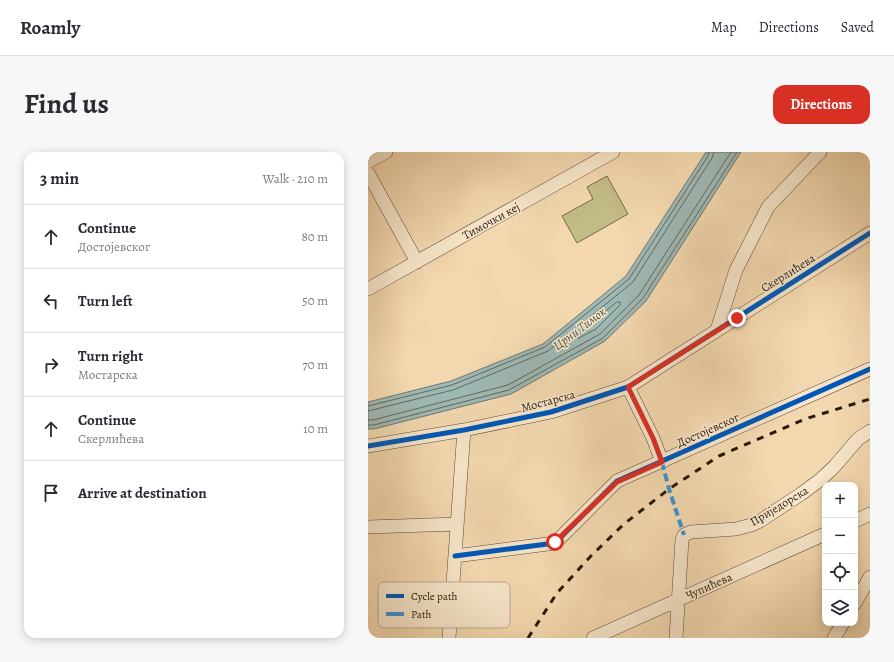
<!DOCTYPE html>
<meta charset="utf-8">
<style>
:root{--surface:#fff;--page:#f7f7f7;--text:#2b2b33;--muted:#7c7c81;--line:#e1e1e2;--accent:#d93025}
body{margin:0;font-family:Alegreya,serif;background:var(--page);color:var(--text)}
.controls{position:absolute;right:12px;bottom:12px;display:grid;overflow:hidden;border-radius:8px;box-shadow:0 2px 10px #0003}
.controls button{width:36px;height:36px;display:grid;place-items:center;padding:0;border:0;border-bottom:1px solid var(--line);background:var(--surface);color:var(--text);font:20px sans-serif}
.stop{position:absolute;width:12px;height:12px;margin:-9px;border:3px solid #d93025;border-radius:50%;background:#fff}
.stop.end{background:#d93025;border-color:#fff;box-shadow:0 1px 4px #0008}
.list{margin:0;padding:0;list-style:none}
h2{display:flex;justify-content:space-between;align-items:center;height:52px;margin:0;padding:0 16px;font-size:17px}
h2 small{font-size:13px;font-weight:400;color:var(--muted)}
.list li{display:grid;grid-template-columns:26px 1fr auto;gap:12px;align-items:center;box-sizing:border-box;height:64px;padding:0 16px;border-top:1px solid var(--line)}
.list b{display:block;font-size:15px;white-space:nowrap}
.list p{margin:0;font-size:13px;white-space:nowrap;color:var(--muted)}
.list em{font-size:13px;font-style:normal;color:var(--muted)}
.icon{flex:none;width:22px;height:22px;fill:none;stroke:currentColor;stroke-width:2;stroke-linecap:round;stroke-linejoin:round}
.map{position:relative;flex:none;width:502px;height:486px;overflow:hidden;border-radius:12px}
header{display:flex;align-items:center;gap:24px;box-sizing:border-box;height:56px;padding:0 20px;background:var(--surface);border-bottom:1px solid var(--line)}
header strong{font-size:19px}
nav{display:flex;gap:22px;margin-inline-start:auto;font-size:14px}
.intro{display:flex;align-items:center;justify-content:space-between;box-sizing:border-box;height:96px;padding:0 24px}
h1{margin:0;font-size:28px}
.button{padding:10px 18px;border-radius:12px;background:var(--accent);color:#fff;font-size:14px;font-weight:700}
main{display:flex;gap:24px;padding:0 24px}
aside{flex:1;background:var(--surface);border-radius:12px;box-shadow:0 2px 10px #0003}
.map>svg:first-child{display:block}
</style>
<header>
<strong>Roamly</strong>
<nav><a>Map</a><a>Directions</a><a>Saved</a></nav>
</header>
<div class="intro"><h1>Find us</h1><a class="button">Directions</a></div>
<main>
<aside>
<h2>3 min<small>Walk · 210 m</small></h2>
<ul class="list">
<li><svg class="icon" aria-label="ahead" viewBox="0 0 24 24"><path d="M12 20V5M6 11l6-6 6 6"/></svg><div><b>Continue</b><p>Достојевског</p></div><em>80 m</em></li>
<li><svg class="icon" aria-label="left" viewBox="0 0 24 24"><path d="M17 20v-9H6M10 6l-5 5 5 5"/></svg><div><b>Turn left</b></div><em>50 m</em></li>
<li><svg class="icon" aria-label="right" viewBox="0 0 24 24"><path d="M7 20v-9h11M14 6l5 5-5 5"/></svg><div><b>Turn right</b><p>Мостарска</p></div><em>70 m</em></li>
<li><svg class="icon" aria-label="ahead" viewBox="0 0 24 24"><path d="M12 20V5M6 11l6-6 6 6"/></svg><div><b>Continue</b><p>Скерлићева</p></div><em>10 m</em></li>
<li><svg class="icon" aria-label="arrive" viewBox="0 0 24 24"><path d="M6 21V4h12l-3 4 3 4H6"/></svg><div><b>Arrive at destination</b></div></li>
</ul>
</aside>
<div class="map">
<svg width="502" height="486" viewBox="0 0 502 486">
<rect width="100%" height="100%" fill="#f3d8af"/>
<filter id="stains"><feTurbulence type="fractalNoise" baseFrequency=".005" numOctaves="4"/><feColorMatrix values="0 0 0 0 .2 0 0 0 0 .09 0 0 0 0 .02 0 0 0 .5 -.17"/></filter>
<radialGradient id="worn" r=".72"><stop offset=".6" stop-color="#630" stop-opacity="0"/><stop offset="1" stop-color="#630" stop-opacity=".3"/></radialGradient>
<path fill="#c3bc85" stroke="#766a48" d="M 239,24 L 260,62 L 209,91 L 194,64 L 225,47 L 219,35 Z"/>
<path fill="#9eb8b4" stroke="#6f7870" d="M 338,0 L 373,0 L 278,149 L 237,189 L 143,242 L 6,277 L 0,277 L 0,250 L 83,229 L 175,192 L 258,124 Z"/>
<g fill="none" stroke-linecap="round" stroke-linejoin="round">
<path stroke="#64685f" stroke-width="1" d="M 249,150 L 252,150 L 252,153 L 228,177 L 211,186 L 209,186 L 209,183 Z
M 0,254 L 84,233 L 177,195 L 261,127 L 340,4 L 341,0
M 0,259 L 85,238 L 180,199 L 265,130 L 344,6 L 346,0
M 0,268 L 5,268 L 140,233 L 232,182 L 271,143 L 363,0
M 0,273 L 6,273 L 141,238 L 235,186 L 275,146 L 369,0"/>
<g stroke="#5c4933" stroke-width="14">
<path id="minor" d="M 0,10 L 18,0
M 0,21 L 49,110
M 0,137 L 245,0
M 349,178 L 368,118 L 400,55 L 452,0
M 260,235 L 285,286 L 294,310
M 0,294 L 96,278 L 183,260 L 260,235 L 502,81
M 487,369 L 502,362
M 0,375 L 89,372
M 87,404 L 187,391 L 249,329 L 502,217
M 487,451 L 502,425
M 81,486 L 96,278
M 225,486 L 457,382
M 308,486 L 314,388 L 316,383 L 323,380 L 368,377 L 383,373 L 392,369 L 433,342 L 452,328 L 466,315 L 490,287 L 502,279
M 466,486 L 475,471"/>
</g>
<use href="#minor" stroke="#f7e6cb" stroke-width="13"/>
<path stroke="#29190a" stroke-width="3" stroke-dasharray="7 7" stroke-linecap="butt" d="M 160,486 L 189,441 L 222,405 L 256,372 L 301,337 L 351,304 L 437,267 L 502,247"/>
<path stroke="#3c93d2" stroke-width="4" stroke-dasharray="8 4" stroke-linecap="butt" d="M 294,310 L 301,337 L 316,383"/>
<g stroke="#f7e6cb" stroke-width="8">
<path id="cycleway" d="M 0,294 L 96,278 L 183,260 L 260,235 L 502,81
M 87,404 L 187,391 L 249,329 L 502,217"/>
</g>
<use href="#cycleway" stroke="#0057b8" stroke-width="5"/>
</g>
<g fill="none" stroke-linecap="round" stroke-linejoin="round">
<path stroke="#d93025" stroke-width="5" d="M 187,390 L 249,330 L 294,310 L 285,286 L 260,235 L 369,166"/>
</g>
<g text-anchor="middle" stroke-width="3" stroke-linejoin="round" paint-order="stroke">
<g font-size="12" fill="#29190a" stroke="#f7e6cb">
<text transform="translate(123 69) rotate(-29)" y="4">Тимочки кеј</text>
<text transform="translate(420 121) rotate(-32)" y="4">Скерлићева</text>
<text transform="translate(180 249) rotate(-15)" y="4">Мостарска</text>
<text transform="translate(340 278) rotate(-24)" y="4">Достојевског</text>
<text transform="translate(411 354) rotate(-31)" y="4">Приједорска</text>
<text transform="translate(341 434) rotate(-24)" y="4">Чупићева</text>
</g>
<g font-size="13" font-style="italic" fill="#525146" stroke="#f7e6cb">
<text transform="translate(211 176) rotate(-37)" y="5">Црни Тимок</text>
</g>
</g>
<rect x="10" y="430" width="132" height="46" rx="6" fill="#f7e6cb" stroke="#b9a891" stroke-width="1"/>
<rect x="18" y="442" width="18" height="4" fill="#0057b8"/>
<rect x="18" y="460" width="18" height="4" fill="#3c93d2"/>
<g font-size="11" fill="#29190a">
<text x="43" y="448">Cycle path</text>
<text x="43" y="466">Path</text>
</g>
<rect width="100%" height="100%" filter="url(#stains)"/>
<rect width="100%" height="100%" fill="url(#worn)"/>
</svg>
<div class="controls">
<button>+</button>
<button>−</button>
<button><svg class="icon" aria-label="locate" viewBox="0 0 24 24"><circle cx="12" cy="12" r="6"/><path d="M12 2v4M12 18v4M2 12h4M18 12h4"/></svg></button>
<button><svg class="icon" aria-label="layers" viewBox="0 0 24 24"><path d="M12 4l9 5-9 5-9-5zM3 14l9 5 9-5"/></svg></button>
</div>
<div class="stop" style="left:187px;top:390px"></div>
<div class="stop end" style="left:369px;top:166px"></div>
</div>
</main>
